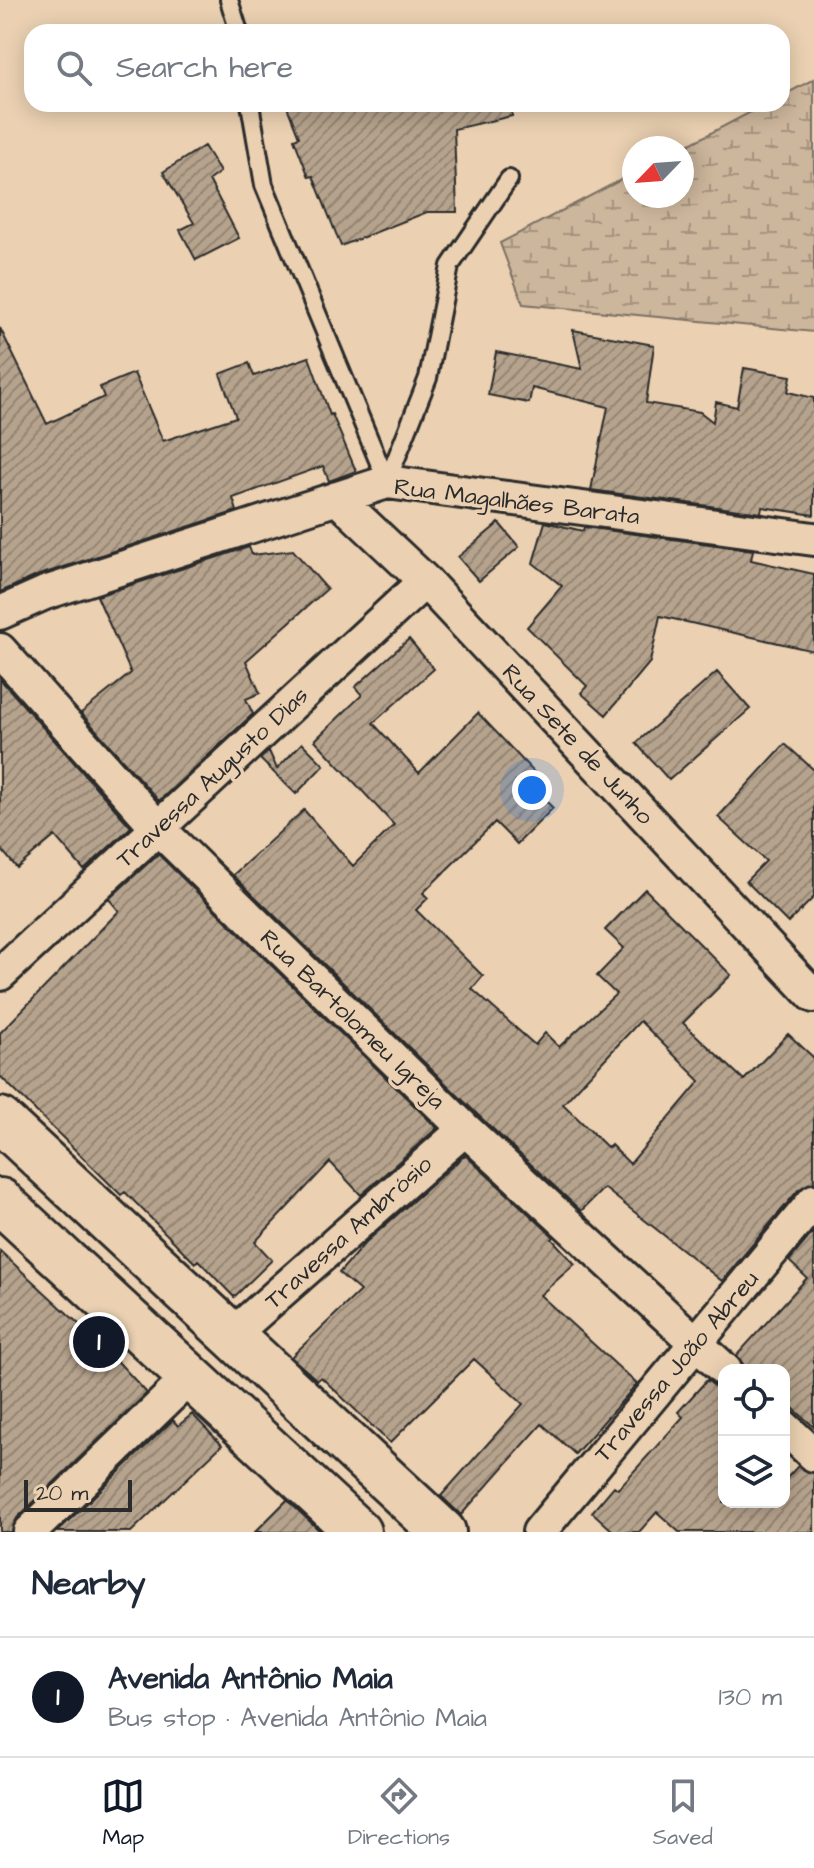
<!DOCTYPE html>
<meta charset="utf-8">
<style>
:root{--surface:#fff;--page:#f2f2f3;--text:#1f2937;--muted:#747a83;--line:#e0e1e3;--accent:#111827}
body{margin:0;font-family:"Architects Daughter",sans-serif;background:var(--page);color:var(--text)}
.controls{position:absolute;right:24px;bottom:24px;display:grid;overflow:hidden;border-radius:16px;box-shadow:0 4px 20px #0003}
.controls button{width:72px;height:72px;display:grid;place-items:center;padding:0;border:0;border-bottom:2px solid var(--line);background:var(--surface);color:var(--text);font:40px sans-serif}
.compass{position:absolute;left:622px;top:136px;width:72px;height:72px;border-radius:50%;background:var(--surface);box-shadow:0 4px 20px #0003;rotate:245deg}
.scale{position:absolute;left:24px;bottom:20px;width:108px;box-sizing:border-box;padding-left:8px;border:4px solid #2b2b2b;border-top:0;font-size:22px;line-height:28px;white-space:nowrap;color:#2b2b2b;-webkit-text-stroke:6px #ebd1b2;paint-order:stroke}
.you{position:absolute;left:532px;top:790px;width:28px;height:28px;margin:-20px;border:6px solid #fff;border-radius:50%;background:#1a73e8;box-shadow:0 0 0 12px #1a73e833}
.badge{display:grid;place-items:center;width:52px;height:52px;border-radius:50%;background:var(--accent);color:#fff;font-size:26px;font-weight:700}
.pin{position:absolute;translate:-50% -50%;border:4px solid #fff;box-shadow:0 2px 8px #0006}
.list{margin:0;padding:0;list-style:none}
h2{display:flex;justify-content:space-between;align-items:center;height:104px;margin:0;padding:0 32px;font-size:34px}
h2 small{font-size:26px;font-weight:400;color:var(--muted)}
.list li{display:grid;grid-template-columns:52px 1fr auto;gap:24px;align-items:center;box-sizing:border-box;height:120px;padding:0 32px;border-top:2px solid var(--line)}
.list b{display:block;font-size:30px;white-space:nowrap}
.list p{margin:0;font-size:26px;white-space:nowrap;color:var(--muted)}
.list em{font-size:26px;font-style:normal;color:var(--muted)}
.icon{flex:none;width:44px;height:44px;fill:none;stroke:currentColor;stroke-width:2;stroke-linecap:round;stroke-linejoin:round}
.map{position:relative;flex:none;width:814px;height:1532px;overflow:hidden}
.search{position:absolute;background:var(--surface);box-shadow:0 4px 20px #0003;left:24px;right:24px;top:24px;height:88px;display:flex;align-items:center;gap:20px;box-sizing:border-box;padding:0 28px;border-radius:24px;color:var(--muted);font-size:30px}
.sheet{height:224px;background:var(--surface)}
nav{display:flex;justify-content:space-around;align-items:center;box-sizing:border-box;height:112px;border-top:2px solid var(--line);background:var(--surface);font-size:22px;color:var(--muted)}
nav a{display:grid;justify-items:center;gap:4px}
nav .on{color:var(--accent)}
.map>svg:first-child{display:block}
</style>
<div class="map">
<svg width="814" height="1532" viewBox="0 0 814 1532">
<defs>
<pattern id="wetland-marsh" width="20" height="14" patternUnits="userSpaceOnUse" patternTransform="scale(2)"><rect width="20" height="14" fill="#ccb69c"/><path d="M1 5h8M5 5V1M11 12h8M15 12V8" fill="none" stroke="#a6947f"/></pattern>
<pattern id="building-hatch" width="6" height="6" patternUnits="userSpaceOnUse" patternTransform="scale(2)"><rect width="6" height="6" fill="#b6a38d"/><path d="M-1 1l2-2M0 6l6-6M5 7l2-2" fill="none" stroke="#948573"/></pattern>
</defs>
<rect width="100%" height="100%" fill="#ebd1b2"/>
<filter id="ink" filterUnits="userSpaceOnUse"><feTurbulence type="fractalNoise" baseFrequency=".0125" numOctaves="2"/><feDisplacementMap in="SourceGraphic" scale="16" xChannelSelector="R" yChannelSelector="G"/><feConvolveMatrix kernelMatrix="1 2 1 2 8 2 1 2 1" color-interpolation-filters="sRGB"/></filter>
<g filter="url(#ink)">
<path fill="url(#wetland-marsh)" stroke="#7c7064" stroke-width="2" d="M 814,79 L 814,332 L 523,304 L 500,243 L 634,173 L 634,196 L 682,196 L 682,148 L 766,104 L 782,104 L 782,96 Z"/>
<path fill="url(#building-hatch)" stroke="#2b2b2b" stroke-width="2" fill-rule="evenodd" d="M 286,104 L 511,104 L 512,116 L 454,129 L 457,212 L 427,212 L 341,246 L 313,176 L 309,177 L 294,139 L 299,137 Z
M 204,146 L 220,172 L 209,180 L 239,238 L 196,260 L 180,230 L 194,223 L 163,172 Z
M 0,328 L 47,424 L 104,397 L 100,387 L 134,373 L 163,441 L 236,417 L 220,374 L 249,363 L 254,376 L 309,357 L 330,415 L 332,414 L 356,471 L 329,481 L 323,466 L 233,498 L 237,511 L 39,575 L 0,592 Z
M 573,330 L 654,345 L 646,403 L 700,412 L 713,422 L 716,402 L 737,407 L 744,368 L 791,376 L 788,392 L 814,398 L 814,515 L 762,507 L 761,513 L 591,490 L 608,407 L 532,388 L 529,403 L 488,395 L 496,352 L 582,369 Z
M 545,522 L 583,531 L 584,527 L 753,550 L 751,560 L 814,574 L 814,651 L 660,616 L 650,662 L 606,715 L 581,693 L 587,686 L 527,627 L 562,586 L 533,563 Z
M 499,523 L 519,547 L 479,581 L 458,557 Z
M 249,547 L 252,555 L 293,550 L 327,589 L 246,661 L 260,693 L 246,699 L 253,714 L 159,801 L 81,713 L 131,673 L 97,596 Z
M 409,639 L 434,669 L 373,723 L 419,773 L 478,713 L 546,785 L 539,794 L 553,808 L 517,844 L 495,822 L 423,893 L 428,898 L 416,910 L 483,976 L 472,989 L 535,1045 L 545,1033 L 559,1047 L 616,994 L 597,976 L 624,948 L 605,930 L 645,889 L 731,975 L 683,1023 L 744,1080 L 788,1034 L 814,1058 L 814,1182 L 799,1189 L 722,1281 L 604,1188 L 581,1211 L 478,1115 L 233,875 L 304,810 L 353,866 L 394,825 L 315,740 L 362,695 L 355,687 ZM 640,1021 L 700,1081 L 630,1164 L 611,1145 L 608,1148 L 563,1104 Z
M 717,672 L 750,709 L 669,780 L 636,743 Z
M 0,679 L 131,827 L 84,870 L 55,836 L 17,868 L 0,848 Z
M 302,743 L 324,765 L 296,794 L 260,759 L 269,751 L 277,769 Z
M 785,744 L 814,770 L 814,897 L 788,923 L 746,881 L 766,861 L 718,817 Z
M 158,854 L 437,1128 L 361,1195 L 330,1162 L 255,1242 L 272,1260 L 234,1297 L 198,1260 L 195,1263 L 125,1192 L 121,1195 L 0,1076 L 0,1033 L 119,911 L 109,899 Z
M 465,1155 L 554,1237 L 552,1239 L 575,1264 L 540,1295 L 637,1384 L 575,1454 L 542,1424 L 461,1515 L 441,1496 L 523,1404 L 474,1359 L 390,1443 L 321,1377 L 317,1380 L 291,1357 L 360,1291 L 339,1273 L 365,1243 Z
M 814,1231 L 814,1427 L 784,1400 L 784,1370 L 743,1370 L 743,1364 L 737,1355 L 807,1278 L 789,1261 Z
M 0,1251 L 108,1351 L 147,1393 L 17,1518 L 12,1532 L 0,1532 Z
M 707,1380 L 724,1394 L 724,1502 L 784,1502 L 784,1481 L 798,1466 L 814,1473 L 814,1532 L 679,1532 L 657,1512 L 639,1532 L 614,1532 L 592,1512 L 614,1486 L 618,1489 L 683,1417 L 678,1412 Z
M 192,1414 L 222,1445 L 131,1532 L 57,1532 L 173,1420 L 178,1426 Z
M 287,1500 L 321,1532 L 255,1532 Z"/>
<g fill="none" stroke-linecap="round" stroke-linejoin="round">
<g stroke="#2b2b2b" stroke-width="22">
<path id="service" d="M 229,0 L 239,32
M 250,104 L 264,185 L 387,482 L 428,378 L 450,266 L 509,179"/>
</g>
<g stroke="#2b2b2b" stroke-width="38">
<path id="minor" d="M 337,498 L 425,581 L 814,996
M 0,613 L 45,593 L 387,482 L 814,539
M 0,650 L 157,827 L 465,1129 L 725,1370
M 0,974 L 425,581
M 232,1335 L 465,1129
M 784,1427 L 814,1455
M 30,1532 L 190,1377
M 539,1532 L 814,1201"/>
</g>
<g stroke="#2b2b2b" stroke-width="50">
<path id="secondary" d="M 0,1120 L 443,1532
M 0,1201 L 358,1532"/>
</g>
<use href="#service" stroke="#ebd1b2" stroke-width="16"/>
<use href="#minor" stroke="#ebd1b2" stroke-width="32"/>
<use href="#secondary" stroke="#ebd1b2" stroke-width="44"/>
</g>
</g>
<g text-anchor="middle" stroke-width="7" stroke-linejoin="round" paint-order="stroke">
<g font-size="24" fill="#2b2b2b" stroke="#ebd1b2">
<text transform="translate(517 501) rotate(7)" y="8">Rua Magalhães Barata</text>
<text transform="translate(578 744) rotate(47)" y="8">Rua Sete de Junho</text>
<text transform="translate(212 777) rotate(-43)" y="8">Travessa Augusto Dias</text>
<text transform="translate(353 1019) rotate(44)" y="8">Rua Bartolomeu Igreja</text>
<text transform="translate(348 1232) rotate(-42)" y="8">Travessa Ambrósio</text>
<text transform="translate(676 1366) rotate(-50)" y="8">Travessa João Abreu</text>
</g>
</g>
</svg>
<div class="controls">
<button><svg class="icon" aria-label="locate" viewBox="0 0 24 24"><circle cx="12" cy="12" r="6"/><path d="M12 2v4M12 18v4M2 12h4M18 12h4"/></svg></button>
<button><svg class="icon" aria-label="layers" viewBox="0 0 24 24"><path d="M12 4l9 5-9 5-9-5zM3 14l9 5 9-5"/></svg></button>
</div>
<svg class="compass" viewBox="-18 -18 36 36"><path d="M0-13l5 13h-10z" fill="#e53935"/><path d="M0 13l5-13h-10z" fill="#747a83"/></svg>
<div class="scale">20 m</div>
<div class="you"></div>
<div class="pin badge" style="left:99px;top:1342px">1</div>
<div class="search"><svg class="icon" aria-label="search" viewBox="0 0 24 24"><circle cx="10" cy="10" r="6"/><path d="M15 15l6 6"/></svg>Search here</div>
</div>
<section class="sheet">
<h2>Nearby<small></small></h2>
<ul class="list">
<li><span class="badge">1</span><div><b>Avenida Antônio Maia</b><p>Bus stop · Avenida Antônio Maia</p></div><em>130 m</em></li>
</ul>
</section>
<nav>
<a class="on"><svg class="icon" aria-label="map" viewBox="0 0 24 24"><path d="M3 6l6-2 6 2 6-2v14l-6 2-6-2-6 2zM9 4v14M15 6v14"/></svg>Map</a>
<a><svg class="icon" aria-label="directions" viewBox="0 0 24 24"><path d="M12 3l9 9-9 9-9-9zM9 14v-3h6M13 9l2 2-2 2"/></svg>Directions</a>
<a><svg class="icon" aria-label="saved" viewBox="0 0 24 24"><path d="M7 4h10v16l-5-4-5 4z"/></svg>Saved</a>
</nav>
